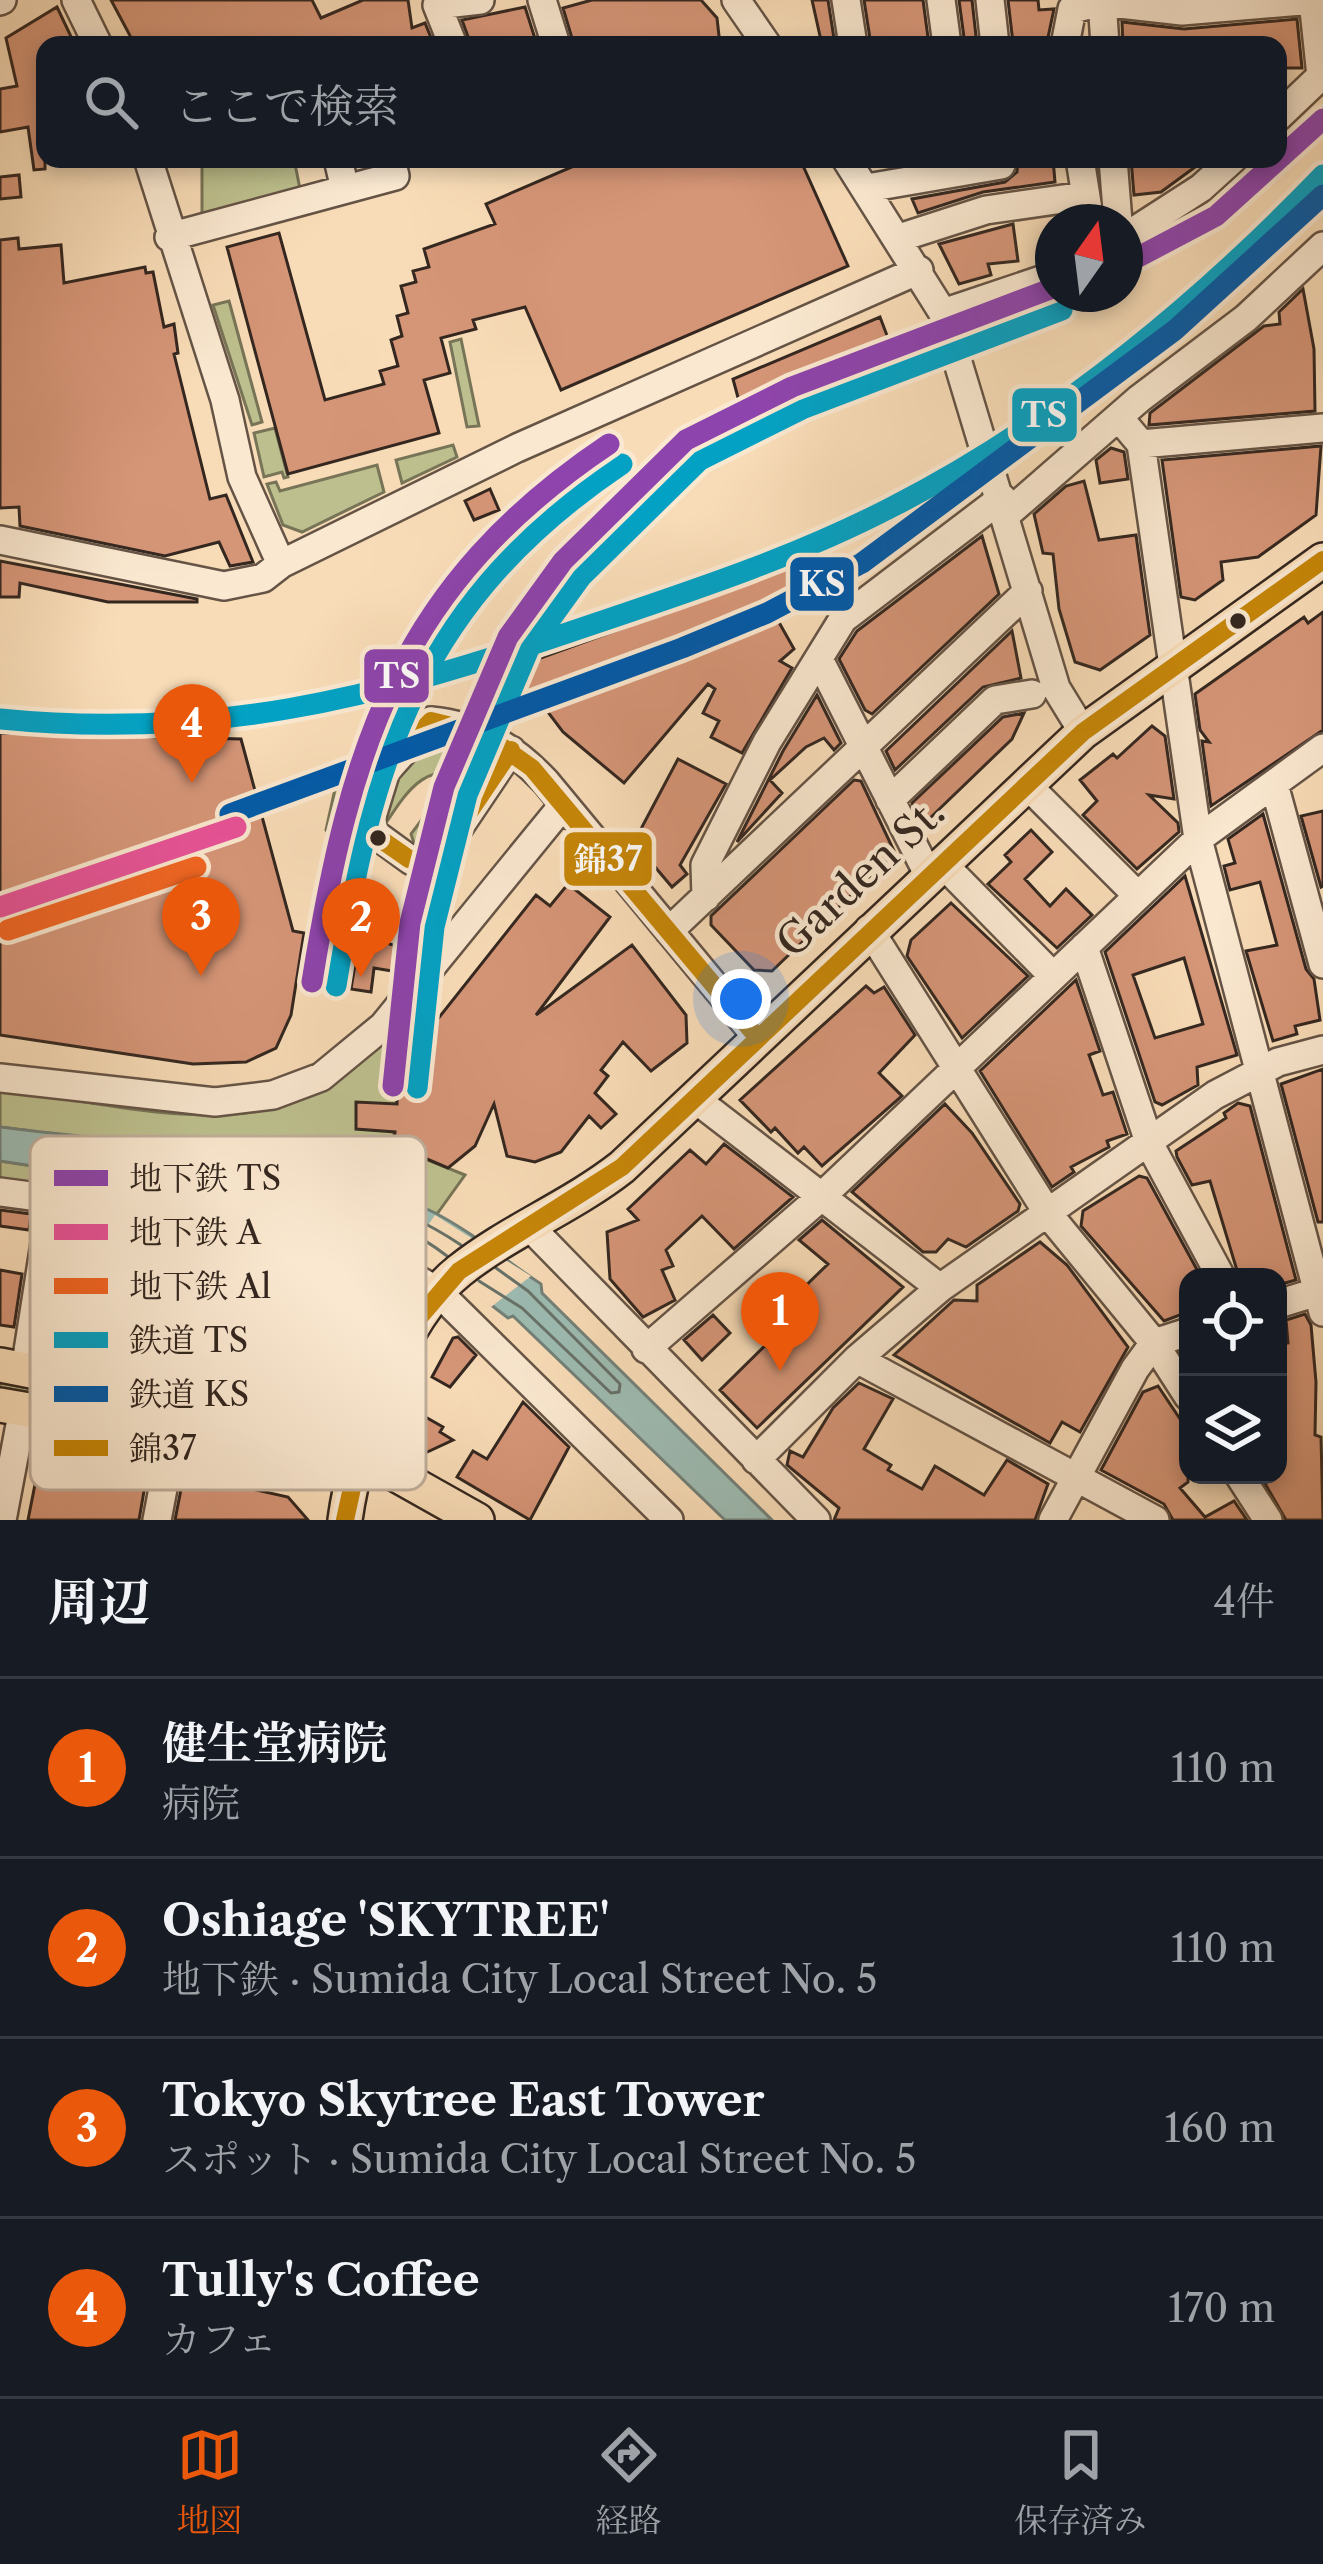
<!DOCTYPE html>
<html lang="ja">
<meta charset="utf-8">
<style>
:root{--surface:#171b24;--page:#20242c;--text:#f1f3f6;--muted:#9ea1a6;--line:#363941;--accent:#ea580c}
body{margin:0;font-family:"Libre Caslon Text","Noto Serif JP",serif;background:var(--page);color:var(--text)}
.controls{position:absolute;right:36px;bottom:36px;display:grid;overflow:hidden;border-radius:24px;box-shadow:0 6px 18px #0003}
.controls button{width:108px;height:108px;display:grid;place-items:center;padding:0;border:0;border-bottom:3px solid var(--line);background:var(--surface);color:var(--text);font:60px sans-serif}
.compass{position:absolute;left:1035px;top:204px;width:108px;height:108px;border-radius:50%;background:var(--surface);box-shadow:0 6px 18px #0003;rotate:14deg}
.you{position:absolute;left:741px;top:999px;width:42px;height:42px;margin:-30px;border:9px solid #fff;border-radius:50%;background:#1a73e8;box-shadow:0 0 0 18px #1a73e833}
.badge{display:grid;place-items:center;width:78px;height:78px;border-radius:50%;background:var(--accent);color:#fff;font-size:39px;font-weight:700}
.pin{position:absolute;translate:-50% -99px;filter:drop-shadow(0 3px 6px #0008)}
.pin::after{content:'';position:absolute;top:63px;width:42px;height:36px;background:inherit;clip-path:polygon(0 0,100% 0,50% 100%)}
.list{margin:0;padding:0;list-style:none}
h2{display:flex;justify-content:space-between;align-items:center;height:156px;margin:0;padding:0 48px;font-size:51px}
h2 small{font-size:39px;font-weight:400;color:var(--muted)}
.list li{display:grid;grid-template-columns:78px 1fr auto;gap:36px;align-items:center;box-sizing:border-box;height:180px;padding:0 48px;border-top:3px solid var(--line)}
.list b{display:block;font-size:45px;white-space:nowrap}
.list p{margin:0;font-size:39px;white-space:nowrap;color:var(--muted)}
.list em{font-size:39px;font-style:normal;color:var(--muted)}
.icon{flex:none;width:66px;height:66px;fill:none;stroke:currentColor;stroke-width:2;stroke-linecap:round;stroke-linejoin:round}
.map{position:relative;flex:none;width:1323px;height:1520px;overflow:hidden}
.search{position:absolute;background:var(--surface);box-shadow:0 6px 18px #0003;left:36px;right:36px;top:36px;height:132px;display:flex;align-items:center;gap:30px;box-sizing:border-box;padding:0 42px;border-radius:24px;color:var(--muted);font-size:45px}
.sheet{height:876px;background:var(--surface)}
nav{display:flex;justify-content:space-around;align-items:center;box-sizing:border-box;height:168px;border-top:3px solid var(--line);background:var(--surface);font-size:33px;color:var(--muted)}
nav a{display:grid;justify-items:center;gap:6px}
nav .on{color:var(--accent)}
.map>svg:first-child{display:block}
</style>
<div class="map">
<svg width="1323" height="1520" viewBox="0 0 1323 1520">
<rect width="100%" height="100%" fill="#f8dcb7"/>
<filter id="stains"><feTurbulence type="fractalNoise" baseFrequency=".00167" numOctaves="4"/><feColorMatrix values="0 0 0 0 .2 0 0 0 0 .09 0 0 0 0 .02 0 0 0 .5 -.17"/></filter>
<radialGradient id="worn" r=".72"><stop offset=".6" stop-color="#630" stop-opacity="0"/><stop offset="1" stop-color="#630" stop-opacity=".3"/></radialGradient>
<path fill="#bdc08e" stroke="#787457" stroke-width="3" d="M 202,159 L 294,159 L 300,189 L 202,215 Z
M 229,301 L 262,422 L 252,425 L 213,305 Z
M 461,339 L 479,426 L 467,427 L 450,342 Z
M 275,428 L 288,477 L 284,478 L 282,472 L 264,477 L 254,433 Z
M 453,445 L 457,457 L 402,483 L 396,460 Z
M 377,465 L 384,492 L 302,532 L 283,525 L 267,484 L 276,482 L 280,491 Z
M 433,740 L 487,758 L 476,778 C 428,760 410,786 386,823 C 383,797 406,748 433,740 Z
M 352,757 L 338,843 L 326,830 L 335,789 L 332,767 Z
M 438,798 L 455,798 L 457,809 L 438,836 L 414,843 L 411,834 Z
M 403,1016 L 393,1146 L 465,1175 L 437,1214 C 299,1154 148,1147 0,1127 L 0,1088 C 83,1099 227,1137 303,1097 C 341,1077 371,1045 403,1016 Z
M 0,1161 L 325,1210 L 414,1246 L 404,1263 L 0,1183 Z
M 0,1383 L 291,1435 L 290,1440 L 0,1388 Z"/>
<path fill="#9dbbb2" stroke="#738078" stroke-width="3" d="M 0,1127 C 143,1146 302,1147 433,1212 C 471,1231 506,1261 541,1284 L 542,1293 L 772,1520 L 725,1520 L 513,1316 L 508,1318 L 415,1246 L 325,1210 L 0,1161 Z"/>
<path fill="#f8dcb7" d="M 435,1215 L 531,1276 L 491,1307 L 412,1249 Z"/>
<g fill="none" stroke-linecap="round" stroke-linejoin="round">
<path stroke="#687169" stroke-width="3" d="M 447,1256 C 382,1206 308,1195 229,1182 L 225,1174 L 231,1170 C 314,1180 391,1198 461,1245
M 479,1281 L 522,1308 L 611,1393 L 619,1392 L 620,1384 L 528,1291 L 496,1268"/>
</g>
<path fill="#d59577" stroke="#342720" stroke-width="3" fill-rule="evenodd" d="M 111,0 L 312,0 L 321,18 L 363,0 L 408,0 L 412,28 L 425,23 L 434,45 L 135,45 Z
M 592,0 L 701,0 L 717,18 L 720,45 L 574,45 L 563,8 Z
M 812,0 L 828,0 L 835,45 L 822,45 Z
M 864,0 L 923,0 L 929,45 L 871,45 Z
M 959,0 L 972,0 L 977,45 L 965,45 Z
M 1008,0 L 1038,0 L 1039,10 L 1054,9 L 1047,42 L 1013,43 Z
M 57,7 L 75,45 L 45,45 L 45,169 L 34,170 L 28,127 L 0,132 L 0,89 L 17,86 L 6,38 Z
M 525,7 L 537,45 L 471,45 L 462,20 Z
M 1297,19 L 1302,68 L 1278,68 L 1278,45 L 1123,45 L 1122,22 L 1184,29 Z
M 590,159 L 800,159 L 848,266 L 561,390 L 525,307 L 473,320 L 476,329 L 441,338 L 450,373 L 424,380 L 439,433 L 288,474 L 227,247 L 279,233 L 325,400 L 384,384 L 380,371 L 398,366 L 391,340 L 402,336 L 397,316 L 408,313 L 401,286 L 416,282 L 413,271 L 429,267 L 424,249 L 495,224 L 486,204 Z
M 1018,159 L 1053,159 L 1055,182 L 983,192 L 918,213 L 912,199 L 1005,182 L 1017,172 Z
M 1131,159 L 1206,159 L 1161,192 L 1134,195 Z
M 19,175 L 21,197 L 0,199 L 0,177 Z
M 1013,224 L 1018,261 L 988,264 L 991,275 L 959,284 L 939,244 Z
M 18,238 L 19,249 L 61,245 L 64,283 L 145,267 L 146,273 L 153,272 L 164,327 L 174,324 L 178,353 L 174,354 L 210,499 L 226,495 L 253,562 L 230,566 L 219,542 L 165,556 L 20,526 L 19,507 L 0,508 L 0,240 Z
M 1303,289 L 1314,349 L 1315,411 L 1149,425 L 1150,413 L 1264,326 L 1280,324 L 1279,312 Z
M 880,317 L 888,338 L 885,343 L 819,364 L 740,405 L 733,379 Z
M 1321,446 L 1316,515 L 1258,557 L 1221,562 L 1223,580 L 1195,600 L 1181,597 L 1162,460 Z
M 1111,448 L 1124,452 L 1128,479 L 1100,483 L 1096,460 Z
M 1084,481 L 1099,540 L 1136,535 L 1150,635 L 1100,670 L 1075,662 L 1059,609 L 1053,554 L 1043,553 L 1034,514 L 1066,486 Z
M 490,489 L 499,510 L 474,520 L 465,501 Z
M 982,536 L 999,594 L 872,714 L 865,710 L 839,659 L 857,631 Z
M 815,558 L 772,610 L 794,649 L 780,661 L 792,668 L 742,753 L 711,737 L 719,721 L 703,713 L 715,689 L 708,684 L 624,783 L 563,732 L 535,695 L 521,692 L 516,678 L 535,660 Z
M 0,561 L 197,599 L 197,602 L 108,602 L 20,583 L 19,597 L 0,597 Z
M 1323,612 L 1323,730 L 1211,806 L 1202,741 L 1209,742 L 1200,730 L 1195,694 L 1304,617 L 1308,623 Z
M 1012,631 L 1021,678 L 983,687 L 895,770 L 886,751 Z
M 817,695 L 841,743 L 834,750 L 824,738 L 806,747 L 770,780 L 782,793 L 737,842 L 783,751 Z
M 1024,713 L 1012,739 L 929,819 L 919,817 L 912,803 L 1003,717 Z
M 1152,726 L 1165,736 L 1174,799 L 1149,795 L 1178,823 L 1179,832 L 1137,869 L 1083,815 L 1097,801 L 1080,780 L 1113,754 L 1117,758 Z
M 0,733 L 241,739 L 293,931 L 304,933 L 291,1015 L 276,1048 L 246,1062 L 193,1064 L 0,1035 Z
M 356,753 L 373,759 L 345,809 L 340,806 Z
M 678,759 L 726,784 L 680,865 L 687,874 L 672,887 L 634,842 Z
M 854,780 L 861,781 L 895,853 L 772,971 L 754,970 L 711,925 L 711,916 Z
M 1323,811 L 1323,886 L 1321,887 L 1301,816 Z
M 1263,814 L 1306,969 L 1314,979 L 1320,1020 L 1295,1026 L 1297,1034 L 1273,1041 L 1246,951 L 1277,945 L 1260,882 L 1230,890 L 1224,866 L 1235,863 L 1228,839 Z
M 1031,830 L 1052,852 L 1025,879 L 1050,906 L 1066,889 L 1092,915 L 1057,948 L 988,884 L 1011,862 L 1005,855 Z
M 1185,876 L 1237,1055 L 1197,1067 L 1198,1085 L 1162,1105 L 1155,1102 L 1105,952 ZM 1184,958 L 1203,1024 L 1155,1038 L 1133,975 Z
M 568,884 L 610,917 L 536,1015 L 632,945 L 686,1015 L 687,1043 L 651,1071 L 623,1042 L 601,1070 L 608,1076 L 595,1093 L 616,1114 L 601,1128 L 589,1116 L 561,1152 L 535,1162 L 507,1156 L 494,1104 L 475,1146 L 448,1168 L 394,1145 L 395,1132 L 356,1129 L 356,1102 L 397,1104 L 399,1068 L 536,895 L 550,906 Z
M 951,903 L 1028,976 L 962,1038 L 907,956 L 911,940 Z
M 360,934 L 396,946 L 392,971 L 374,968 L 371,992 L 351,989 Z
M 1076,980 L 1100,1051 L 1089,1055 L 1103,1095 L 1113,1092 L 1127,1134 L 1107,1141 L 1109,1147 L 1071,1167 L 1074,1172 L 1052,1187 L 980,1071 Z
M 866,986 L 874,993 L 884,987 L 915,1035 L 879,1073 L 902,1096 L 822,1166 L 804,1147 L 798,1153 L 775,1128 L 771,1132 L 740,1100 Z
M 1323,1069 L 1323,1222 L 1318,1222 L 1281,1084 Z
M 1238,1103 L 1250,1106 L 1296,1280 L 1278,1285 L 1278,1277 L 1239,1277 L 1210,1181 L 1192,1185 L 1177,1157 L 1176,1151 L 1226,1118 L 1224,1113 Z
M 945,1104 L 972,1133 L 1020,1204 L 1018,1211 L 966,1247 L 948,1239 L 936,1252 L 923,1252 L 852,1192 Z
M 724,1144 L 793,1197 L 734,1249 L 702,1216 L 666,1250 L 673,1266 L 662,1270 L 675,1300 L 643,1317 L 610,1279 L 607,1232 L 638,1220 L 628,1209 L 690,1150 L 706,1164 Z
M 1139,1176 L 1147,1178 L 1201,1277 L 1188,1277 L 1188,1312 L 1164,1321 L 1081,1226 L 1083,1211 Z
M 0,1210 L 31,1214 L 29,1230 L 0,1226 Z
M 822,1220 L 903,1287 L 757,1428 L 720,1390 L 800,1311 L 790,1301 L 828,1264 L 799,1240 Z
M 1040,1242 L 1067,1265 L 1128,1347 L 1080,1432 L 1062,1422 L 1050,1443 L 894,1355 L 954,1300 L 977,1301 L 977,1285 Z
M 0,1270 L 22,1274 L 14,1327 L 0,1325 Z
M 1305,1314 L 1311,1325 L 1316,1382 L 1315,1435 L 1321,1437 L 1323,1520 L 1286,1520 L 1260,1475 L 1278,1475 L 1278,1344 L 1288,1343 L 1286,1320 Z
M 713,1315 L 730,1333 L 702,1360 L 684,1340 Z
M 458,1337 L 476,1355 L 450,1387 L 432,1377 L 453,1338 Z
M 859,1383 L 893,1399 L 864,1449 L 891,1465 L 888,1470 L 922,1489 L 935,1466 L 984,1495 L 1007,1460 L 1048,1484 L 1035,1520 L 834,1520 L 839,1508 L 787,1465 L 790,1451 L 803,1457 L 833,1408 Z
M 1158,1386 L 1188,1431 L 1188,1482 L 1180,1488 L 1205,1517 L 1234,1501 L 1247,1520 L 1173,1520 L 1164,1504 L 1101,1470 L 1143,1392 Z
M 523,1402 L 569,1447 L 530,1520 L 457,1477 L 473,1451 L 487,1459 Z
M 408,1407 L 443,1427 L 440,1432 L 453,1440 L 423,1454 Z
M 41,1454 L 120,1470 L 122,1463 L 148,1468 L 139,1520 L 28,1520 Z
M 184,1474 L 288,1497 L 308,1520 L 175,1520 Z"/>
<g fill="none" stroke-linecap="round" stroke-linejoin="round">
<g stroke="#655446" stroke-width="32">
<path id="minor" d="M 76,0 L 98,45
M 542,0 L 556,45
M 736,0 L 767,45
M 846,0 L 853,45
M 941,0 L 947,45
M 990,0 L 995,45
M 1102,0 L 1105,45
M 0,1 L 2,0
M 453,45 L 437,5 L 480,0
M 1065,45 L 1072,9 L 1102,2 L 1182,11 L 1313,0 L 1321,76
M 1278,117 L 1323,74
M 148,159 L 225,400 L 242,477 L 281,564
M 338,159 L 345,189
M 846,159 L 943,313 L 1056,688 L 1083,732
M 1080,159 L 1090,222
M 1113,159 L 1118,222
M 867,188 L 1001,165
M 169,237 L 395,176 L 391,159
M 1125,237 L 1201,188 L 1233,159
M 899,238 L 986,210 L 1084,196
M 943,313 L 1053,276
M 1120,419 L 1141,444 L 1198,839 L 1323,1312
M 1141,444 L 1323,428
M 1007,514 L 1139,399 L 1246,318 L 1323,246
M 0,540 L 224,586 L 263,578 L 281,564 L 517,448 L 919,270
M 819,659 L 928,874
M 511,750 L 437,860 L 412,861 L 368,829 L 386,771 L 431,721 C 478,725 514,748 546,782 L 757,1037
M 1025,783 L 1138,896
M 1274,784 L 1323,964
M 890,800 L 995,700 L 1032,694
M 941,862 L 1053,976
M 706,897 L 705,865 L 767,742 L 843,619 L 1002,498
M 869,929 L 1049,1215 L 1154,1343 L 1188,1396
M 669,931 L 1028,591
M 1084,947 L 1150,1145 L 1221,1277
M 0,1078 L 215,1102 L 273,1095 L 321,1077 L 383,1026 L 564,804
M 694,1098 L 940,1288
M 0,1192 L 288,1230 L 364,1250 L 436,1290 L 669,1520
M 531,1228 L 816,1520
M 1278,1304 L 1323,1290
M 646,1349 L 821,1197 L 1198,839 L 1323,748
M 857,1359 L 1155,1520
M 25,1370 L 52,1199
M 251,1411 L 288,1230
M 756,1460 L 857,1359 L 940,1288 L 1215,1095 L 1278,1062 L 1323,1050
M 1239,1475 L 1268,1520
M 2,1520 L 23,1409
M 157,1520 L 173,1436
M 1053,1520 L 1135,1369 L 1154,1343 L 1188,1332"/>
</g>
<g stroke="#342720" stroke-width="38">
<path id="major" d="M 0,1365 L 308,1425 L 477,1520
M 0,1405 L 320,1460 L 360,1450
M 345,1520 C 355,1445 399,1319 459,1271 C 509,1231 571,1207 622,1167 L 1083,732 L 1323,560"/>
</g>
<use href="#minor" stroke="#fae8d0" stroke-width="27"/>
<use href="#major" stroke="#f8dcb7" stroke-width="33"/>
<g stroke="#fae8d0" stroke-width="27">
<path id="bus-1" d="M 431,721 L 484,734 L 532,768 L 757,1037
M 431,721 C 402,752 357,790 376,836 L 409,859 L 437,860 L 511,750
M 345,1520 L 359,1456 L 383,1385 L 417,1320 L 459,1271 L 622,1167 L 1083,732 L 1323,560"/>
</g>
<use href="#bus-1" stroke="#c68608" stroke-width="18"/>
<g stroke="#fae8d0" stroke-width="30">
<path id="rail-1" d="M 0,719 C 211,740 372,699 570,632 C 679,595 790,560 892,507 C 1054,424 1197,306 1323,175
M 336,986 C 372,756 420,600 622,464
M 417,1088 L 434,927 L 467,795 L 529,649 L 581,577 L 700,460 L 802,409 L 1062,310"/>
</g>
<g stroke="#fae8d0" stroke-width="30">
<path id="rail-2" d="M 230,814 L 682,648 L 767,613 L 862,563 L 1175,330 L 1323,195"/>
</g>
<use href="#rail-1" stroke="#03a2c5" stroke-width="21"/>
<use href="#rail-2" stroke="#005aaa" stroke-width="21"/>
<g stroke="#fae8d0" stroke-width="30">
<path id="metro-1" d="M 1125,264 L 1216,216 L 1323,119
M 312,982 C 350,745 400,584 609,444
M 393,1086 L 410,923 L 444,787 L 508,637 L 563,561 L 686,440 L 792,387 L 1053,288"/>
</g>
<g stroke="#fae8d0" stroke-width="30">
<path id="metro-2" d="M 0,907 L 236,827"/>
</g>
<g stroke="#fae8d0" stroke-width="30">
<path id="metro-3" d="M 8,930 L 196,867"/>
</g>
<use href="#metro-1" stroke="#8e44ad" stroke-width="21"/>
<use href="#metro-2" stroke="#e85298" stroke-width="21"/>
<use href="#metro-3" stroke="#f26522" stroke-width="21"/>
</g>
<g fill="#342720" stroke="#fae8d0" stroke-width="4.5">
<circle cx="1238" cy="621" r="10"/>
<circle cx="378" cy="838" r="10"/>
</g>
<g text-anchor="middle" stroke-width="9" stroke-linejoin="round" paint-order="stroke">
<g font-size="42" fill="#342720" stroke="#fae8d0">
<text transform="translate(860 877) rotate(-43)" y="15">Garden St.</text>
</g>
</g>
<rect x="30" y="1136" width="396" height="354" rx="18" fill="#fae8d0" stroke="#bfae9b" stroke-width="3"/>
<rect x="54" y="1170" width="54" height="16" fill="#8e44ad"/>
<rect x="54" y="1224" width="54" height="16" fill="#e85298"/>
<rect x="54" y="1278" width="54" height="16" fill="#f26522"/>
<rect x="54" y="1332" width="54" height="16" fill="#03a2c5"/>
<rect x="54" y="1386" width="54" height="16" fill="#005aaa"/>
<rect x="54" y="1440" width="54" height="16" fill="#c68608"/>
<g font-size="33" fill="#342720">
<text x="129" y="1190">地下鉄 TS</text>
<text x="129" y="1244">地下鉄 A</text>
<text x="129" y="1298">地下鉄 Al</text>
<text x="129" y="1352">鉄道 TS</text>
<text x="129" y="1406">鉄道 KS</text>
<text x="129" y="1460">錦37</text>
</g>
<g stroke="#fae8d0" stroke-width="4.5">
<rect x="1010" y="386" width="69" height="58" rx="12" fill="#03a2c5"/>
<rect x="788" y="555" width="68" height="58" rx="12" fill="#005aaa"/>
<rect x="362" y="647" width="69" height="58" rx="12" fill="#8e44ad"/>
<rect x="562" y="830" width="92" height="58" rx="12" fill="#c68608"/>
</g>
<g font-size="33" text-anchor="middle" font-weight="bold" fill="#fff">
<text x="1044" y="427">TS</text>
<text x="822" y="596">KS</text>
<text x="397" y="688">TS</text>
<text x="608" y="871">錦37</text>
</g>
<rect width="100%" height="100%" filter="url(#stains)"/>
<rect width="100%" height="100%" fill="url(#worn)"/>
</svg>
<div class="controls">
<button><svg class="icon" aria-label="locate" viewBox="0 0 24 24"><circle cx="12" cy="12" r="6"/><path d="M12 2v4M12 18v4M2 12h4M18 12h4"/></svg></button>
<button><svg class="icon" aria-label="layers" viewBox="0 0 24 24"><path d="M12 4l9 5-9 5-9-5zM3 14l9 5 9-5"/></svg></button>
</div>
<svg class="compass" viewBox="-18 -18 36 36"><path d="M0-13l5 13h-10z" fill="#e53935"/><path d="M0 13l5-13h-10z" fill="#9ea1a6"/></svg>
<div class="you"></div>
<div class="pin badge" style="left:780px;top:1371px">1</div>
<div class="pin badge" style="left:361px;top:977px">2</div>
<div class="pin badge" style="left:201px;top:976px">3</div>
<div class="pin badge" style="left:192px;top:783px">4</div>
<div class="search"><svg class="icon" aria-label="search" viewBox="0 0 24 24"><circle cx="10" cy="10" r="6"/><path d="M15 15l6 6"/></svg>ここで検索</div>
</div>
<section class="sheet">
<h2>周辺<small>4件</small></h2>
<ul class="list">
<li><span class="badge">1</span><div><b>健生堂病院</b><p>病院</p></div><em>110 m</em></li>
<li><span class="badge">2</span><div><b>Oshiage 'SKYTREE'</b><p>地下鉄 · Sumida City Local Street No. 5</p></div><em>110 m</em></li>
<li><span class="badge">3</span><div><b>Tokyo Skytree East Tower</b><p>スポット · Sumida City Local Street No. 5</p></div><em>160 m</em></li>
<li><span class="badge">4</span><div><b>Tully's Coffee</b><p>カフェ</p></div><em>170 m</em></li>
</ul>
</section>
<nav>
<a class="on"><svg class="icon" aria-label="map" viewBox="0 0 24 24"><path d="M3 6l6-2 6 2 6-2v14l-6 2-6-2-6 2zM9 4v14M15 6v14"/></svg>地図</a>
<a><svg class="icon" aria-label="directions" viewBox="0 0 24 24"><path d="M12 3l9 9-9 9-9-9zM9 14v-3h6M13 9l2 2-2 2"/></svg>経路</a>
<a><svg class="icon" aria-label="saved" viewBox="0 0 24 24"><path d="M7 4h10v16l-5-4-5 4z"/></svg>保存済み</a>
</nav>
